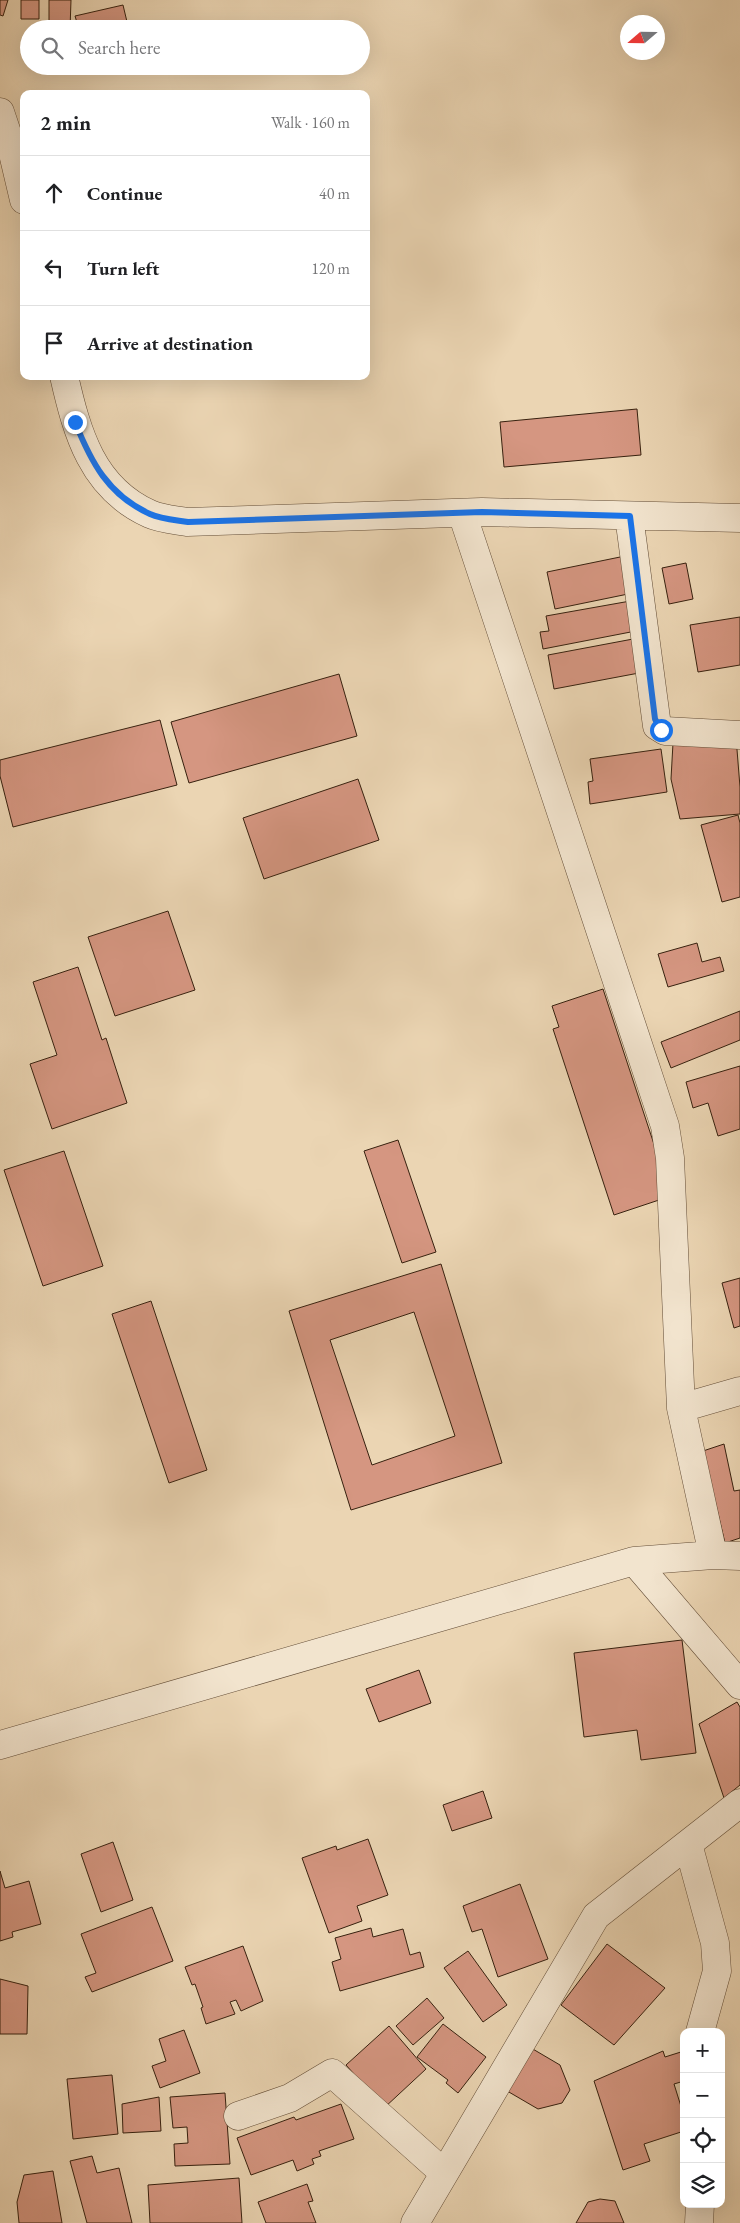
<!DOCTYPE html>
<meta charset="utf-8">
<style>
:root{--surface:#fff;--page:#f2f2f2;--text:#202124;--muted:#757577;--line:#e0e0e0}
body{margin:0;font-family:"EB Garamond",serif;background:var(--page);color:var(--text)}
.controls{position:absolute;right:15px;bottom:15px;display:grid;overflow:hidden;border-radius:10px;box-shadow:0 5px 20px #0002}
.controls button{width:45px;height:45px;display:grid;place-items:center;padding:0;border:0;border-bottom:1px solid var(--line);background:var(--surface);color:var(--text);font:25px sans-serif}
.compass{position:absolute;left:620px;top:15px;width:45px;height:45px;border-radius:50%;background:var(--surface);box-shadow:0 5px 20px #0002;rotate:250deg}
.stop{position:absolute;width:15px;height:15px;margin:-11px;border:4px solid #1a73e8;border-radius:50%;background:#fff}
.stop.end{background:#1a73e8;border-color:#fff;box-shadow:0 1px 5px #0008}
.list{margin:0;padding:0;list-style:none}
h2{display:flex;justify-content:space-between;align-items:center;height:65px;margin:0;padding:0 20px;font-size:21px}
h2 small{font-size:16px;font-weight:400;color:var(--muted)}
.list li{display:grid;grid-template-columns:32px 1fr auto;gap:15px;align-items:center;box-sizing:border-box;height:75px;padding:0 20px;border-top:1px solid var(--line)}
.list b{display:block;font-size:19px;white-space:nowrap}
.list em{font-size:16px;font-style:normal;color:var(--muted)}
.icon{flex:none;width:28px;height:28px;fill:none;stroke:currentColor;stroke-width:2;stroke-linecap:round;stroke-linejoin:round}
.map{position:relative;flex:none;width:740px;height:2223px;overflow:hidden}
.search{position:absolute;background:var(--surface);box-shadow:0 5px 20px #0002;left:20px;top:20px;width:350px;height:55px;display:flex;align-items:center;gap:12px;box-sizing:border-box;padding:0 18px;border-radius:28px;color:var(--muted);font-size:19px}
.panel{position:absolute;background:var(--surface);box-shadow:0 5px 20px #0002;left:20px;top:90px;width:350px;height:290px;border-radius:10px}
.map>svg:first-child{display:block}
</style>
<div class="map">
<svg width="740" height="2223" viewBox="0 0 740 2223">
<rect width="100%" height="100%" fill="#ebd5b3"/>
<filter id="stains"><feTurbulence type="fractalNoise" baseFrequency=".004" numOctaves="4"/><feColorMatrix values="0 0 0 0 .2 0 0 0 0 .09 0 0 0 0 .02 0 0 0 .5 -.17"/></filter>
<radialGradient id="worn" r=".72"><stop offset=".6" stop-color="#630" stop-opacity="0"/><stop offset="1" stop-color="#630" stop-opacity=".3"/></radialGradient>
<path fill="#d59681" stroke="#37210f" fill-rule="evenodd" d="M 0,0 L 8,0 L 3,16 L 0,15 Z
M 21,0 L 39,0 L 39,19 L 21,19 Z
M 49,0 L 71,0 L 70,29 L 49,29 Z
M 123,5 L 128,26 L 115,29 L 79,29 L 75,16 Z
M 637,409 L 641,455 L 504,467 L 500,422 Z
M 625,556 L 633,593 L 555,609 L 547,572 Z
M 686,563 L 693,599 L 669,604 L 662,568 Z
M 636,600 L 641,630 L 543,649 L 540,632 L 549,631 L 546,616 Z
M 740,617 L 740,665 L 698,672 L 690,625 Z
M 633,639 L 639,673 L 554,689 L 548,655 Z
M 339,674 L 357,736 L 189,783 L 171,722 Z
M 160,720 L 177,785 L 13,827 L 0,776 L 0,760 Z
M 736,737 L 740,787 L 740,814 L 680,819 L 671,779 L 673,743 Z
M 661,749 L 667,792 L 590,804 L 588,782 L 593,781 L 590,759 Z
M 358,779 L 379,840 L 264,879 L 243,818 Z
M 738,815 L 740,823 L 740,897 L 722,902 L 701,825 Z
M 168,911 L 195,990 L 115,1016 L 88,937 Z
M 697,943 L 702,962 L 720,957 L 724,971 L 668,987 L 658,954 Z
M 78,967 L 102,1040 L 106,1038 L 127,1103 L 52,1129 L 30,1064 L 57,1055 L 33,982 Z
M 603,989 L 671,1196 L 614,1215 L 553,1029 L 559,1027 L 552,1006 Z
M 740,1011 L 740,1040 L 671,1068 L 661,1042 Z
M 740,1066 L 740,1129 L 718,1136 L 708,1103 L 693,1108 L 686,1082 Z
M 398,1140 L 436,1252 L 402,1263 L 364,1151 Z
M 64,1151 L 103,1266 L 43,1286 L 4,1170 Z
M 441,1264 L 502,1463 L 351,1510 L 289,1311 ZM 414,1312 L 455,1436 L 372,1465 L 330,1340 Z
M 740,1278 L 740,1326 L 734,1328 L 722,1283 Z
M 151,1301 L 207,1470 L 169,1483 L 112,1314 Z
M 724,1444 L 734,1491 L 740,1490 L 740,1538 L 725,1543 L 703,1451 Z
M 682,1640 L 696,1753 L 641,1760 L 637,1730 L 584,1737 L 574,1653 Z
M 419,1670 L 431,1703 L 379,1722 L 366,1689 Z
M 737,1702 L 740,1707 L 740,1785 L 724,1798 L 699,1724 Z
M 483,1791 L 492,1818 L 452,1831 L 443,1805 Z
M 368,1839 L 388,1895 L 357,1906 L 362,1921 L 329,1933 L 302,1858 L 336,1846 L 337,1850 Z
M 113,1842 L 133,1900 L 101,1912 L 81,1854 Z
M 0,1871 L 5,1888 L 29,1881 L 41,1924 L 12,1932 L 13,1937 L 0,1941 Z
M 520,1884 L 548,1959 L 498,1977 L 482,1929 L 472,1932 L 463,1906 Z
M 152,1907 L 173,1961 L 92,1992 L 85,1977 L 96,1973 L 81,1934 Z
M 371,1928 L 373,1937 L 403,1929 L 410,1955 L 420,1952 L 424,1967 L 340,1991 L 332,1962 L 341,1959 L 335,1938 Z
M 607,1944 L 665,1988 L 614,2045 L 561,2005 Z
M 243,1946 L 263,2001 L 241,2011 L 236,2000 L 230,2002 L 235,2014 L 206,2024 L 201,2008 L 203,2007 L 195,1984 L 192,1985 L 185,1967 Z
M 468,1951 L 507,2005 L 483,2022 L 444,1968 Z
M 0,1979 L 28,1986 L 27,2034 L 0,2034 Z
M 427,1998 L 444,2018 L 413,2045 L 396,2026 Z
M 443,2024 L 486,2057 L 458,2093 L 446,2083 L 448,2080 L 417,2057 Z
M 389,2026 L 426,2069 L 384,2108 L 346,2065 Z
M 184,2030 L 200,2073 L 160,2088 L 152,2066 L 166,2061 L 159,2039 Z
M 526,2045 L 560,2065 L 570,2090 L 562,2103 L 538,2109 L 502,2088 Z
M 663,2051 L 665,2057 L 684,2051 L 684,2081 L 674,2084 L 684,2116 L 684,2131 L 644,2144 L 650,2161 L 623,2170 L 594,2081 Z
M 112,2075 L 118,2134 L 73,2139 L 67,2079 Z
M 225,2093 L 230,2164 L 175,2166 L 174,2144 L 188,2143 L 187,2127 L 173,2128 L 170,2097 Z
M 159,2097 L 161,2131 L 123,2133 L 122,2104 Z
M 341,2104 L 354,2139 L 319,2151 L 321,2156 L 312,2159 L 314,2164 L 297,2171 L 293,2160 L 251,2175 L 237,2138 L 294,2117 L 296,2120 Z
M 92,2156 L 97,2173 L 119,2168 L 132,2223 L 87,2223 L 70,2161 Z
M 53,2171 L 62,2223 L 19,2223 L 17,2202 L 24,2175 Z
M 239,2178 L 242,2223 L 150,2223 L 148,2185 Z
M 307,2184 L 313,2201 L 308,2202 L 316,2223 L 266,2223 L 258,2202 Z
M 600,2199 L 615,2201 L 624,2223 L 576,2223 L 588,2202 Z"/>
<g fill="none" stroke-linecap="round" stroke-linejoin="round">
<g stroke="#644e38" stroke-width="29">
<path id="minor" d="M 0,112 L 11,145 L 24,200
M 64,376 C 77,433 92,488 150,514 C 161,519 176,520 187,522 L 482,512 L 740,518
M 462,513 L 665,1126 L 670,1158 L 681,1408 L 713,1555
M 629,516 L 657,726 L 665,731 L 740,735
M 681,1408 L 740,1391
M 634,1561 L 740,1685
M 0,1745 L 634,1561 L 713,1555 L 740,1556
M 688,1844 L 715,1943 L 717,1971 L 700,2032
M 238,2116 L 290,2098 L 332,2073 L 444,2173
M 415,2223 L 596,1916 L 740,1803
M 699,2223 L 700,2204"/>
</g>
<use href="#minor" stroke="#f2e4ce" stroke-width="28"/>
</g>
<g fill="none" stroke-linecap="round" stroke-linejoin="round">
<path stroke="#1a73e8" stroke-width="6" d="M 75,422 C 91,462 108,495 150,514 C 161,519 176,520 188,522 L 482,512 L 630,516 L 655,719 L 661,730"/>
</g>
<rect width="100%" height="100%" filter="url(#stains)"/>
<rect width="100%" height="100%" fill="url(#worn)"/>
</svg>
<div class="controls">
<button>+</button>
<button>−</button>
<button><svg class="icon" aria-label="locate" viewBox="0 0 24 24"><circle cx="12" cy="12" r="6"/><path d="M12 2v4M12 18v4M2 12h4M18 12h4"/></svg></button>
<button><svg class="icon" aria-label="layers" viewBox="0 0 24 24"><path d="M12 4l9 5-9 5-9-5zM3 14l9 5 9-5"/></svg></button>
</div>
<svg class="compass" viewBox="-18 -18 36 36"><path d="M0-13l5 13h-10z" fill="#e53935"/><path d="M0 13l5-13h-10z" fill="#757577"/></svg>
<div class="stop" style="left:661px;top:730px"></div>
<div class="stop end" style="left:75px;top:422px"></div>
<div class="search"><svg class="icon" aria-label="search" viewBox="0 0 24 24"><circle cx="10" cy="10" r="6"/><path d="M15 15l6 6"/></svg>Search here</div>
<section class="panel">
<h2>2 min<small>Walk · 160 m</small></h2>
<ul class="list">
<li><svg class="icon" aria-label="ahead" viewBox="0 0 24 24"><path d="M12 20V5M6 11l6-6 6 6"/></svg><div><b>Continue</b></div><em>40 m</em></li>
<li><svg class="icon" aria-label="left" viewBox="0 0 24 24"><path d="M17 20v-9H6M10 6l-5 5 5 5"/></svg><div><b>Turn left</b></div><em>120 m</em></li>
<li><svg class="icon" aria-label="arrive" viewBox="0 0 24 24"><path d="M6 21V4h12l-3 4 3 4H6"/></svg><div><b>Arrive at destination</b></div></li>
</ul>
</section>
</div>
